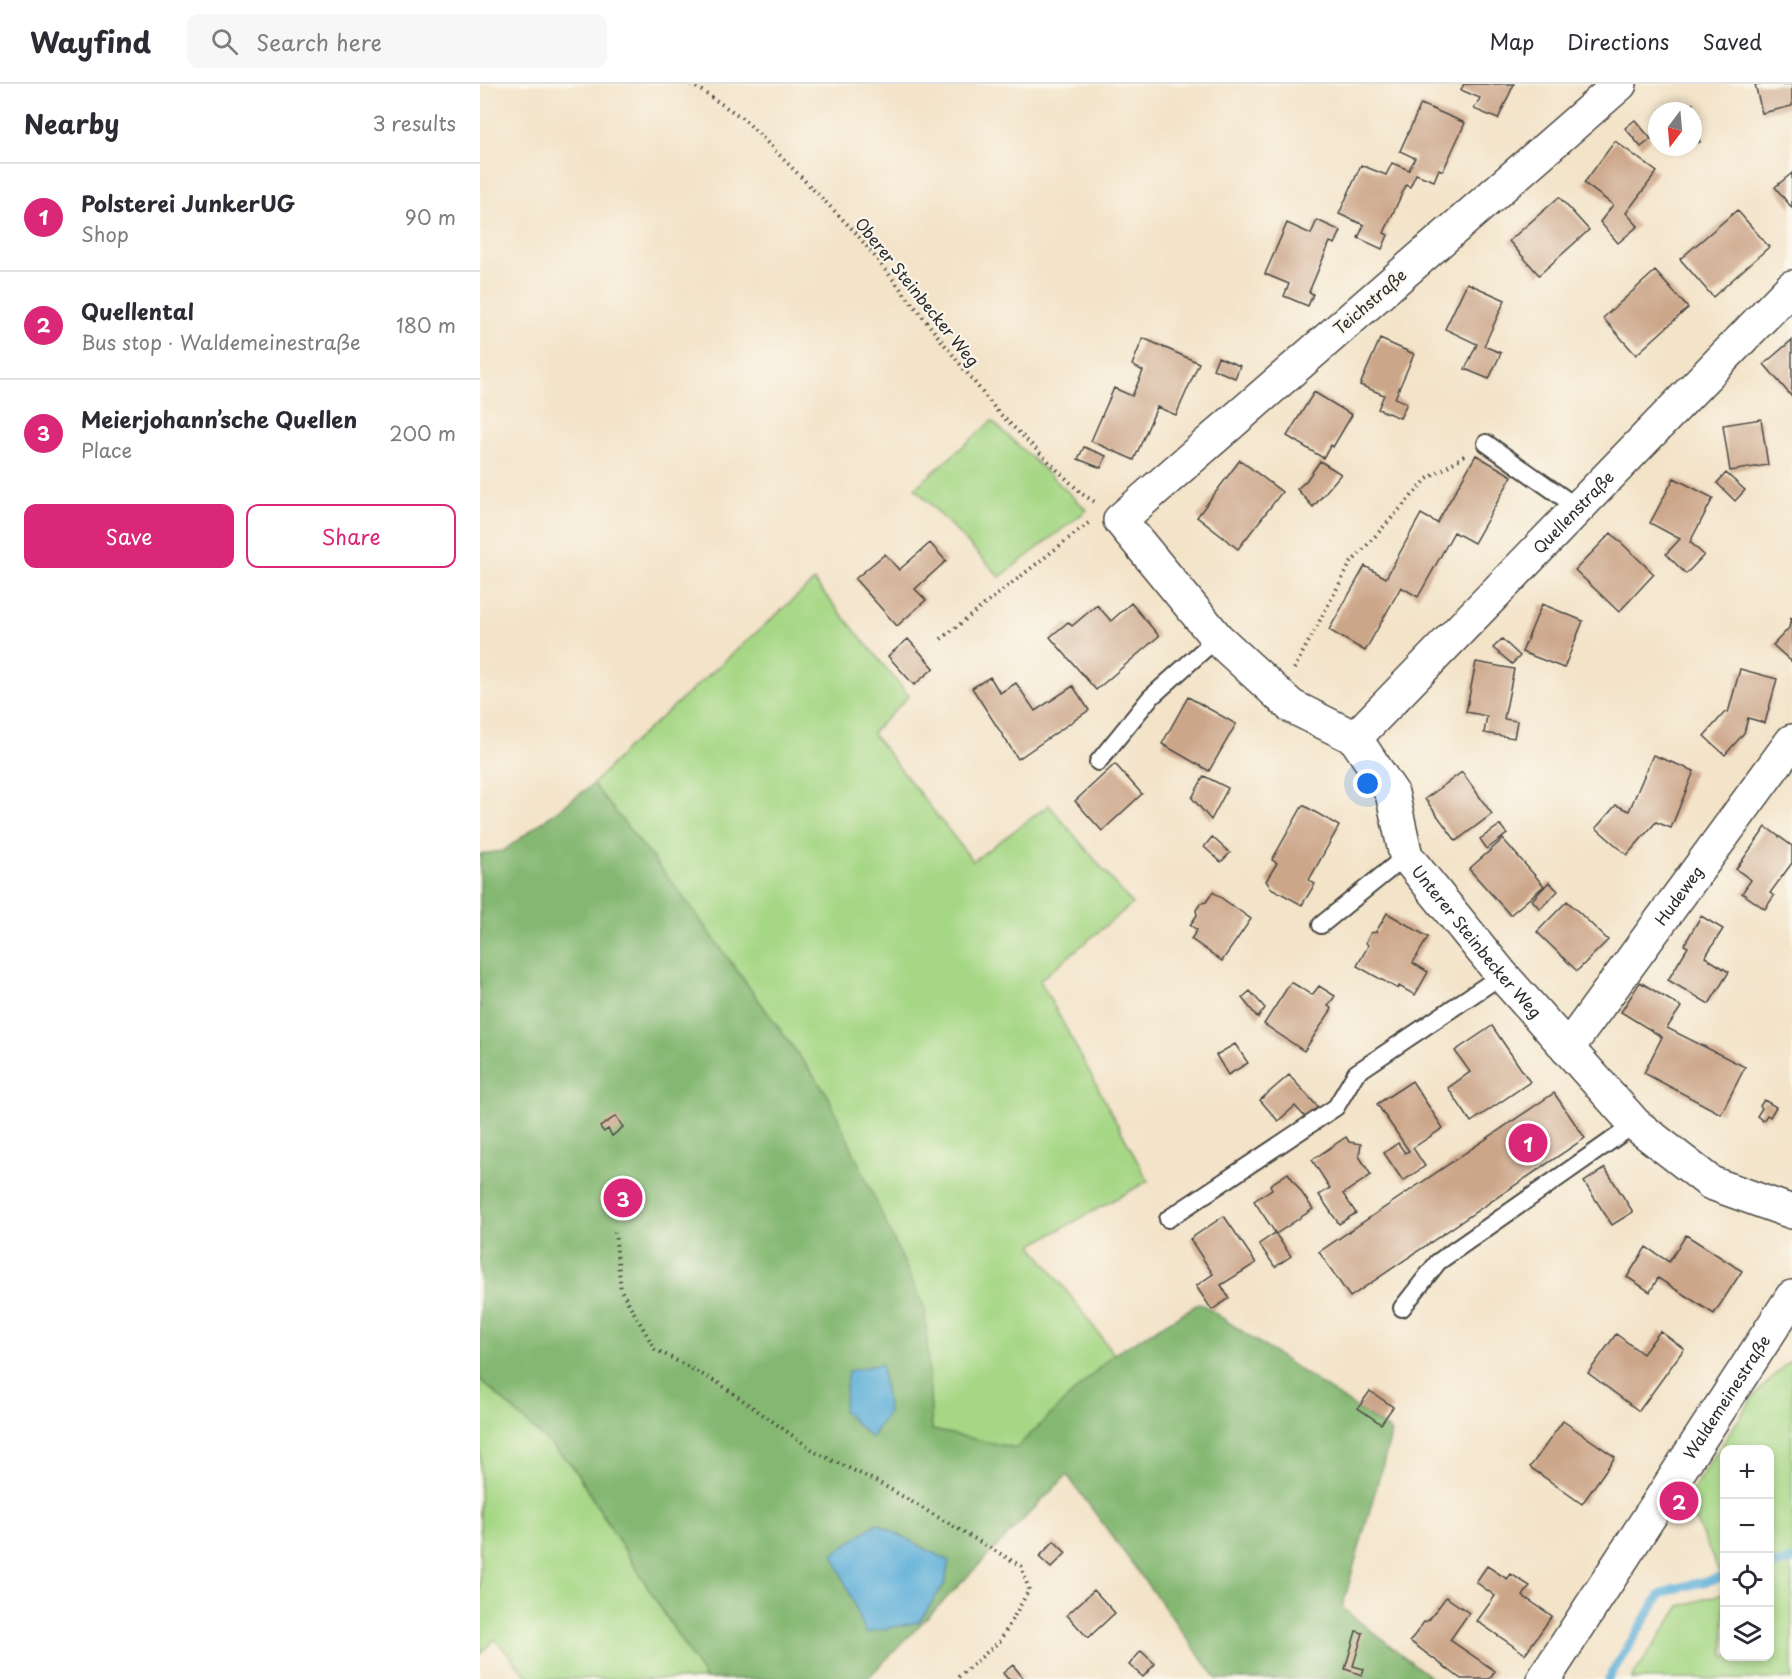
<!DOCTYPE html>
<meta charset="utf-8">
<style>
:root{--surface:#fff;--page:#f7f7f7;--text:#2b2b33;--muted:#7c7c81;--line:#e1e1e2;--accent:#db2777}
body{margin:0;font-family:"Playpen Sans",sans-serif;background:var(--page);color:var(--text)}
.controls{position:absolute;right:18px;bottom:18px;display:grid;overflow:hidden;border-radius:12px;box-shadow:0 3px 9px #0003}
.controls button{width:54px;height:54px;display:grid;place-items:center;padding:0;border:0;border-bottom:2px solid var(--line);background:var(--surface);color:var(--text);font:30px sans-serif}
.compass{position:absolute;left:1168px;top:18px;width:54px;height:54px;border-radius:50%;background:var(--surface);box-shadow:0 3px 9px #0003;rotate:196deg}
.you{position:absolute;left:888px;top:700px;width:21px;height:21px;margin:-15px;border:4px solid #fff;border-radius:50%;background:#1a73e8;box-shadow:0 0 0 9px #1a73e833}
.badge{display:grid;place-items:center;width:39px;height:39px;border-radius:50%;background:var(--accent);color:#fff;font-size:20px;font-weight:700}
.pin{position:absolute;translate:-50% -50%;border:3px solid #fff;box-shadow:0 2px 6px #0006}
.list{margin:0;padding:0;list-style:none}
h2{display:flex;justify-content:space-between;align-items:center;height:78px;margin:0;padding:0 24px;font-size:26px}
h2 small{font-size:20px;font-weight:400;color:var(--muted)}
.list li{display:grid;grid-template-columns:39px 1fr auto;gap:18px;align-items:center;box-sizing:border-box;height:108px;padding:0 24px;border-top:2px solid var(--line)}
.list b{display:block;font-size:22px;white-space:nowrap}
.list p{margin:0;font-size:20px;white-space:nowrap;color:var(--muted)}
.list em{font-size:20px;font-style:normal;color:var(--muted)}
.actions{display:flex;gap:12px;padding:18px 24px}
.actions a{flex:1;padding:14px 0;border:2px solid var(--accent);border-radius:12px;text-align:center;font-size:21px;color:var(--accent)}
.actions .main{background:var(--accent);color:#fff}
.icon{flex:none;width:33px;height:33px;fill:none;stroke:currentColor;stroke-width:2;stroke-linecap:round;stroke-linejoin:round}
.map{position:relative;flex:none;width:1312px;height:1595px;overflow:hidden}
header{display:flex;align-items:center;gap:36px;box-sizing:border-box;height:84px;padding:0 30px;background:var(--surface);border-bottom:2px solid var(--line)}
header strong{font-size:28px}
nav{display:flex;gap:33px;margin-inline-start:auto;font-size:21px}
.search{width:420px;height:54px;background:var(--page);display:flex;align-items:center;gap:15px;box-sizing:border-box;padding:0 21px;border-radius:12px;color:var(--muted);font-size:22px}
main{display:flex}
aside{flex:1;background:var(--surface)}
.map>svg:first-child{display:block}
</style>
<header>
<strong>Wayfind</strong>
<div class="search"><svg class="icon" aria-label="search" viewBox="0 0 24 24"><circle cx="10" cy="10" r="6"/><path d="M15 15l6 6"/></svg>Search here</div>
<nav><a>Map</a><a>Directions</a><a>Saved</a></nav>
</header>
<main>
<aside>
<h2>Nearby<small>3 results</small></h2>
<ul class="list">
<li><span class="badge">1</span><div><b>Polsterei JunkerUG</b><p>Shop</p></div><em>90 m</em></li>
<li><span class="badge">2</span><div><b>Quellental</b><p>Bus stop · Waldemeinestraße</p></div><em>180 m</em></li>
<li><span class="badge">3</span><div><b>Meierjohann’sche Quellen</b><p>Place</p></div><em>200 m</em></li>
</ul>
<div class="actions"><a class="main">Save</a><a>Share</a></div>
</aside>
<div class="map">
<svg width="1312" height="1595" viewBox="0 0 1312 1595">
<rect width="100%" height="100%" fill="#fbf7ec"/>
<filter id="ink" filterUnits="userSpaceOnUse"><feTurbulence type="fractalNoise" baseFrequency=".0167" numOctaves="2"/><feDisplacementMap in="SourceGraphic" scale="12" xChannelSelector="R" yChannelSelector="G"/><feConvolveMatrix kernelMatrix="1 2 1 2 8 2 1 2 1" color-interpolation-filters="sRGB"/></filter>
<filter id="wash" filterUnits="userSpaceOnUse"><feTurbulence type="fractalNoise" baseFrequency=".008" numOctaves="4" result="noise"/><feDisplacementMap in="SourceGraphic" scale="24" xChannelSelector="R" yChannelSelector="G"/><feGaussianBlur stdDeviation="1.35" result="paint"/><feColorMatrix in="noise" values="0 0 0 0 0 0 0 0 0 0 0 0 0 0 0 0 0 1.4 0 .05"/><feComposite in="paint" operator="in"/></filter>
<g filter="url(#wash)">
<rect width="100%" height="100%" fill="#f3e3c8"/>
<path fill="#a6d785" stroke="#688158" stroke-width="1.5" d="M 512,337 L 607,426 L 520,493 L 435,404 Z
M 334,497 L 429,612 L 392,649 L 493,777 L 569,721 L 652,820 L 560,896 L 668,1097 L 552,1161 L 634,1270 L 536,1364 L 452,1346 L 444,1225 L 113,700 L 147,664 Z
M 1312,1274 L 1312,1595 L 1151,1595 L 1200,1522 L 1244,1509 L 1244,1572 L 1290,1572 L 1290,1366 L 1244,1366 L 1244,1499 L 1206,1415 L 1274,1312 Z
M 0,1295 L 91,1380 L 225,1595 L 50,1595 L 15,1555 L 0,1570 Z"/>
<path fill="#84b872" stroke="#58724e" stroke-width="1.5" d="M 113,700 L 202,811 L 347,1010 L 445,1225 L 452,1346 L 536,1364 L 634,1270 L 720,1219 L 912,1348 L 862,1524 L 953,1595 L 737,1595 L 587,1391 L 387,1595 L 225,1595 L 91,1380 L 0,1295 L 0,770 L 23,767 Z"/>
<path fill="#5dafd8" stroke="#446d82" stroke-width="1.5" d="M 401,1280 L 408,1328 L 391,1354 L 363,1327 L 368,1287 Z
M 397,1439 L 469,1477 L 465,1499 L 439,1538 L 386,1549 L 353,1470 Z"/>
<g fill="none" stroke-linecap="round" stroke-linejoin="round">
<path stroke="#5dafd8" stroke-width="9" d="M 1290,1483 L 1312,1476
M 1128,1595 L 1180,1511 L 1193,1505 L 1244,1493"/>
</g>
<g id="blocks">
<path fill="#cca689" d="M 984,0 L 1034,0 L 1018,35 L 994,25 L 1000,14 L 981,6 Z
M 1275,0 L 1312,0 L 1312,22 L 1282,29 Z
M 941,20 L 985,39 L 963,87 L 959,85 L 954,97 L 936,90 L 930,103 L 926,101 L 904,149 L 908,151 L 902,165 L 878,154 L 884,141 L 859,130 L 881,81 L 906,91 L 912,79 L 929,86 L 935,74 L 920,67 Z
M 1213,20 L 1214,27 L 1182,27 L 1181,26 Z
M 1213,28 L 1220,58 L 1213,59 Z
M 1155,36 L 1171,55 L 1161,63 L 1145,44 Z
M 1135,57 L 1177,88 L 1146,129 L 1158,142 L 1138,159 L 1120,138 L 1133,121 L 1104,99 Z
M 1312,89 L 1312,124 L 1295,103 Z
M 1079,113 L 1109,146 L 1059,191 L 1029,157 Z
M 1257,126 L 1289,163 L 1233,213 L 1200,175 Z
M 837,136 L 861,147 L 855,160 L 850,158 L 829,208 L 833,210 L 828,222 L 804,212 L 809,200 L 785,190 L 807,139 L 831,150 Z
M 1175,187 L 1208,224 L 1156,271 L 1123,234 Z
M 987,199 L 1025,216 L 1004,262 L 1021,269 L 1009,295 L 985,285 L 997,260 L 965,245 Z
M 663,254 L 719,279 L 696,331 L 677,323 L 654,376 L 611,357 L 634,304 L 652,312 L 663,287 L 652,281 Z
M 900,255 L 934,270 L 915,314 L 927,319 L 920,334 L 898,325 L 904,311 L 880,301 Z
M 1312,256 L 1312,313 L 1284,280 Z
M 738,273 L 760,282 L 755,294 L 733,285 Z
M 834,308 L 872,331 L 853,363 L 851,361 L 843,374 L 807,352 Z
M 1281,335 L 1288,381 L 1250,387 L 1243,341 Z
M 604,363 L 626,372 L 621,384 L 598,375 Z
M 996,371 L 1032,392 L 994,459 L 974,448 L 938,513 L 921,503 L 885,567 L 849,546 L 885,482 L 906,494 L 941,430 L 957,439 Z
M 760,376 L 802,408 L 758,465 L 717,433 Z
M 840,377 L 861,390 L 833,423 L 817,405 L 826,397 Z
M 1246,389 L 1265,406 L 1255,417 L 1237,399 Z
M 1194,394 L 1233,414 L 1210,458 L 1224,471 L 1206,490 L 1186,470 L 1200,455 L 1170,439 Z
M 1131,449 L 1174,490 L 1139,528 L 1095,486 Z
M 450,459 L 466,477 L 435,505 L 446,516 L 417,542 L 375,495 L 405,470 L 419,486 Z
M 651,519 L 679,552 L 616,606 L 570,553 L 588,538 L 592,542 L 617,521 L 631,537 Z
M 1062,520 L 1103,537 L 1084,584 L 1042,568 Z
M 1311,534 L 1312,534 L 1312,578 L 1293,561 L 1309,544 Z
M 428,555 L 454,584 L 434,601 L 408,572 Z
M 1022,555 L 1040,572 L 1032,580 L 1013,564 Z
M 996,578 L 1034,585 L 1024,635 L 1037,637 L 1034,654 L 1004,649 L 1007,632 L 986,628 Z
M 1260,585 L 1297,595 L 1285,639 L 1268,634 L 1264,649 L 1245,671 L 1224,652 L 1245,628 L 1248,629 Z
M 510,593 L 520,609 L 536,599 L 555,627 L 593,602 L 609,626 L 538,675 L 492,604 Z
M 708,613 L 756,640 L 729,687 L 682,660 Z
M 1173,671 L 1214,687 L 1191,744 L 1176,738 L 1147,771 L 1116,744 L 1136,721 L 1149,727 Z
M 635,680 L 662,710 L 622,747 L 595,717 Z
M 982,688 L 1012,730 L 976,757 L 945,715 Z
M 724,692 L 748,704 L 731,736 L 712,714 Z
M 823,721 L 859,742 L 829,796 L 835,800 L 822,821 L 791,804 L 786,797 L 797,779 L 792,776 Z
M 1020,741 L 1027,750 L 1007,765 L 1000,755 Z
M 1286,743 L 1312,762 L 1312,779 L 1290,809 L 1294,812 L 1285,825 L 1262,809 L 1271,796 L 1256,785 Z
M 732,753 L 750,769 L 741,778 L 724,763 Z
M 1023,755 L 1064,802 L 1030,831 L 989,785 Z
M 1069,798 L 1078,807 L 1060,825 L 1052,816 Z
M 733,808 L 771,835 L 742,877 L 711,855 L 717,846 L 710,841 L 717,831 L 716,826 L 721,819 L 726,818 Z
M 1087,817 L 1128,856 L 1097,887 L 1057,848 Z
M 907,829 L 948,853 L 933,879 L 948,888 L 935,911 L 919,902 L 918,905 L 877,882 L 888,862 L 886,858 L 891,849 L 896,848 Z
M 1221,832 L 1243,845 L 1225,873 L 1249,888 L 1229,920 L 1188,896 L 1208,863 L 1204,861 Z
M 811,898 L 832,911 L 839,902 L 855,912 L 848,922 L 852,925 L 824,967 L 784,940 Z
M 1160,898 L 1201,923 L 1187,944 L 1265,983 L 1241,1030 L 1164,989 L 1182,953 L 1141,928 Z
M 770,907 L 785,924 L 778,934 L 762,914 Z
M 1012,942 L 1050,998 L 991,1038 L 968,1004 L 990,988 L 975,967 Z
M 755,960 L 768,979 L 748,991 L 736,971 Z
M 809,991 L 838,1023 L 826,1034 L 815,1022 L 798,1037 L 780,1016 Z
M 932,997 L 963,1044 L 933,1064 L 945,1082 L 923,1097 L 904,1069 L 918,1059 L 925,1069 L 929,1067 L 897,1020 Z
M 1074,1009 L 1105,1054 L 870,1213 L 839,1168 Z
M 1284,1016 L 1296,1023 L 1290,1033 L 1287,1031 L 1283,1037 L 1277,1032 L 1282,1024 L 1280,1022 Z
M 136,1032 L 143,1043 L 132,1052 L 128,1045 L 124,1048 L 120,1043 Z
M 866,1053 L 869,1058 L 881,1060 L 879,1072 L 891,1091 L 863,1110 L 876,1129 L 859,1140 L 839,1111 L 850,1104 L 832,1076 Z
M 1125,1084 L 1153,1128 L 1132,1141 L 1104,1098 Z
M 808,1089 L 833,1125 L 796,1150 L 774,1117 L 792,1105 L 790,1101 Z
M 143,1105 L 150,1110 L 143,1122 L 135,1117 Z
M 744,1132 L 776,1179 L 741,1201 L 749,1214 L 732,1226 L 716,1202 L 733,1190 L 710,1155 Z
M 795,1149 L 811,1172 L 795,1183 L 779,1160 Z
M 1206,1151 L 1262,1187 L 1234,1230 L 1178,1194 L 1170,1208 L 1147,1193 L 1166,1163 L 1189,1178 Z
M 1180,1247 L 1204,1265 L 1159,1327 L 1108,1289 L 1136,1250 L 1163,1270 Z
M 890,1307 L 913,1323 L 901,1340 L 878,1324 Z
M 1083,1337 L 1135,1373 L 1102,1420 L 1050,1383 Z
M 574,1457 L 586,1469 L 571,1484 L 559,1473 Z
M 1007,1482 L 1027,1495 L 1031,1490 L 1050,1502 L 1043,1512 L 1072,1532 L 1045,1570 L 997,1537 L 1015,1512 L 996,1498 Z
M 614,1506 L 635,1529 L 608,1554 L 587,1531 Z
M 966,1513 L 989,1529 L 970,1556 L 1015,1587 L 1010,1595 L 981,1595 L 930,1557 L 944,1538 L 949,1536 Z
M 876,1547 L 883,1549 L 873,1582 L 884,1585 L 882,1591 L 865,1585 Z
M 661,1567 L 675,1580 L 663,1593 L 649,1581 Z
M 533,1581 L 544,1595 L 528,1595 L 523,1589 Z"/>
</g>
</g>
<g filter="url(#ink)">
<use href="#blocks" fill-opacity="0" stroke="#494743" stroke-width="1.5"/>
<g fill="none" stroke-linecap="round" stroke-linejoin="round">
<g stroke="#494743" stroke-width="20">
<path id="lane" d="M 1006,359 L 1098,424
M 618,678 L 670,614 L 737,554
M 841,841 L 926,772
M 688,1135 L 856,1023 L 876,989 L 1022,891
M 922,1224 L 958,1178 L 1155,1040"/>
</g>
<g stroke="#494743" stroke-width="36">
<g id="street">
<path id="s1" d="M 1140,0 L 640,436 L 737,554 L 811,622 L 875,654 L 912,709 L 926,772 L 1022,891 L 1155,1040 L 1231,1099 L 1312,1128"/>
<path id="s2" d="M 875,654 L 1312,203"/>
<path id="s3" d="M 1087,965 L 1312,657"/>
<path id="s4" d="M 1064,1595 L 1312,1213"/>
</g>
</g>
<path stroke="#494743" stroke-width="4" stroke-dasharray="1.5 4.5" stroke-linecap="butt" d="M 211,0 L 264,35 L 377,150 L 518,328 L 602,410 L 615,418
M 461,555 L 611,437
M 814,585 L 870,480 L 947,395 L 987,370
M 135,1148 L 141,1206 L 175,1265 L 240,1300 L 337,1369 L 398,1398 L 541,1482 L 549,1506 L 520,1557 L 476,1595"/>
<use href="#lane" stroke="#fff" stroke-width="16"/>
<use href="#street" stroke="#fff" stroke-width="33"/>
</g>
</g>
<g text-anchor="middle" stroke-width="4.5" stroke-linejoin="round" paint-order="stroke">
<g font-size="16" fill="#2b2b2b" stroke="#fbf7ec">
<text transform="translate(437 208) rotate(51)" y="6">Oberer Steinbecker Weg</text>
<text transform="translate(890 218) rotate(-41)" y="6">Teichstraße</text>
<text dy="6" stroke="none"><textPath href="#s2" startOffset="314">Quellenstraße</textPath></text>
<text dy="6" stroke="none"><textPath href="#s3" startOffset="190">Hudeweg</textPath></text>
<text dy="6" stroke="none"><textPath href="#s1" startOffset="1230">Unterer Steinbecker Weg</textPath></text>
<text dy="6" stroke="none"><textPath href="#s4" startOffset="336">Waldemeinestraße</textPath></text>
</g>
</g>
</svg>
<div class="controls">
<button>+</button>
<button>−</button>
<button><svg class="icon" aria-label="locate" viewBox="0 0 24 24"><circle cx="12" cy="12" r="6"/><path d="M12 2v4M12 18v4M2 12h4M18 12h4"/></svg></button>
<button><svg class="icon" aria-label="layers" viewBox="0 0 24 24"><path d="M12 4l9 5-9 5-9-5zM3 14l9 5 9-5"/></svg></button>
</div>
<svg class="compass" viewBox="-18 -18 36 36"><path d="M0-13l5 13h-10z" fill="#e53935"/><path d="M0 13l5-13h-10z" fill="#7c7c81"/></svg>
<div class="you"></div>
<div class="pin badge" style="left:1048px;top:1059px">1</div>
<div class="pin badge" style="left:1199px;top:1417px">2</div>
<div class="pin badge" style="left:143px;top:1114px">3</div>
</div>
</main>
